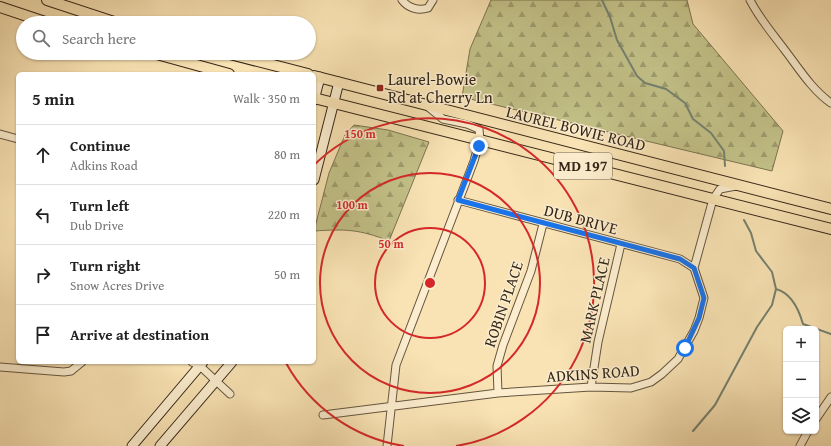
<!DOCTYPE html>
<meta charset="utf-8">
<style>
:root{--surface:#fff;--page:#f2f2f2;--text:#222;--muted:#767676;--line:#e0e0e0}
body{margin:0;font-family:"Gentium Book Plus",serif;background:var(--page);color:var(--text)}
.controls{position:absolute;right:12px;bottom:12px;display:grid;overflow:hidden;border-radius:6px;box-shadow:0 1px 3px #0004}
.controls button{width:36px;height:36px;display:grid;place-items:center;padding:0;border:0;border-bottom:1px solid var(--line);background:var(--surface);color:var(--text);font:20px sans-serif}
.stop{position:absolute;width:12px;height:12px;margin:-9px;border:3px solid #1a73e8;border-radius:50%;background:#fff}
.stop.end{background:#1a73e8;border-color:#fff;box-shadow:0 1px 4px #0008}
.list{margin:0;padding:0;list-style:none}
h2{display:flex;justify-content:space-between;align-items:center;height:52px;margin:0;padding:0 16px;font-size:17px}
h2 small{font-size:13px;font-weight:400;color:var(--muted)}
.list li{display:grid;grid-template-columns:26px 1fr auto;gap:12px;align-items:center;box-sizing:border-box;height:60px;padding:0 16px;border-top:1px solid var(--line)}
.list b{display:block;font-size:15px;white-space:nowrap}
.list p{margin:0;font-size:13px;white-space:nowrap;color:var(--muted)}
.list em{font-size:13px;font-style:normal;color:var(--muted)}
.icon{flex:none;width:22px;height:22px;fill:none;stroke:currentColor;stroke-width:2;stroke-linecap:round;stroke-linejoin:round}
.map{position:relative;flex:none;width:831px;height:446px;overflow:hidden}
.search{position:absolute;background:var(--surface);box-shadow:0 1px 3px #0004;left:16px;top:16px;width:300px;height:44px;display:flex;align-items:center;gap:10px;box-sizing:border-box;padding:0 14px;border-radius:22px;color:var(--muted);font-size:15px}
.panel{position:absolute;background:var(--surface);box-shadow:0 1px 3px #0004;left:16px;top:72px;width:300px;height:292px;border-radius:6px}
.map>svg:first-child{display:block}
</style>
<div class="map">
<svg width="831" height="446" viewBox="0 0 831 446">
<defs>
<pattern id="forest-firs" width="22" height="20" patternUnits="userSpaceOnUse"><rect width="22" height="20" fill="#c3c289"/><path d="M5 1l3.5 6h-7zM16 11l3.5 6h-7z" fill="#9f9d6f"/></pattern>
</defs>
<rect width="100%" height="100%" fill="#f9e3b4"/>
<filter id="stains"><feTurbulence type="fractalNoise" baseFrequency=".005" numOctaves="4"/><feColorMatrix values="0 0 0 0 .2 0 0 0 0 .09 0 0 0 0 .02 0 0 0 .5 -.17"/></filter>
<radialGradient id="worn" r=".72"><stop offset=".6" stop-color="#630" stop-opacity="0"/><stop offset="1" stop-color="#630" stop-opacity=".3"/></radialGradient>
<path fill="url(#forest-firs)" stroke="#7c7450" d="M 491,0 L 687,0 L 693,24 L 783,131 L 772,171 L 462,97 L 470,49 Z
M 354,125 L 388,130 L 429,142 L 389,241 C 359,229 345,229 314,231 L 329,173 L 345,135 Z"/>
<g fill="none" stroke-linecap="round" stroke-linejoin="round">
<path stroke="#748170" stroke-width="2" d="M 602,0 L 610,17 L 617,40 L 637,76 L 645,83 L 666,89 L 685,103 L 693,119 L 711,133 L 724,151 L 725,166
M 744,220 L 751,233 L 756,251 L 772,272 L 776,289 C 791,293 799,310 803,324 L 831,334
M 693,431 L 715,405 L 757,327 L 772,305 L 776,289"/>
<g stroke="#65553f" stroke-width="9">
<path id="street" d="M 402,0 C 408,8 418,11 428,8 L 433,0
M 750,0 C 759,18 772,33 784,49 C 798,67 812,90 831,103
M 0,134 L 18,139
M 458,200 L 680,259 L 694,268
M 192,362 L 200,366 L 230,394
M 0,367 L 64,372 L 71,371 L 82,362
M 591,387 L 598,342 L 621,244
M 498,393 L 497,366 L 503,345 L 531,271 L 543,224
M 323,415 L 498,393 L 591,387 L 631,388 L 651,382 L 662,374 L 678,359 L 694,331 L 699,318 L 704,298 L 694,268 L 713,199 L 720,189 L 736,186
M 816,419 L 831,397
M 387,446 L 396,365 L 474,161 L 480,140 L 479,129 L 467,124 L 443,119 L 427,106
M 800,446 L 808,431"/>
</g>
<g stroke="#342618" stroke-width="11">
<path id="secondary" d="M 314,100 L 320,77
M 314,180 L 339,82
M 132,446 L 203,362
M 160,446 L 232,362"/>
</g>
<g stroke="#342618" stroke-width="12">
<path id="primary" d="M 47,0 L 117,23
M 0,7 L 48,23
M 153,53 L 229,74
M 226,53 L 308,74
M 314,76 L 831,209
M 314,98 L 831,229"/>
</g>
<use href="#street" stroke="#fbedce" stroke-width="7"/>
<use href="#secondary" stroke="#fbedce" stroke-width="9"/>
<use href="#primary" stroke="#f9e3b4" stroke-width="10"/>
</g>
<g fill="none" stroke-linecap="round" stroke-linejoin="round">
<path stroke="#1a73e8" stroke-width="5" d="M 479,146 L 458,200 L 680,259 L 694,268 L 704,298 L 699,318 L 685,348"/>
</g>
<g fill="none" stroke="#d62828" stroke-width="2">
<circle cx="430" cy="283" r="55"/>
<circle cx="430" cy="283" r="110"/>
<path d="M404 446A165 165 0 0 1 286 363M314 165A165 165 0 1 1 456 446"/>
</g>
<rect fill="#8f2418" stroke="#fbedce" stroke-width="1.5" x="376" y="84" width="8" height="8" rx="2"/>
<g text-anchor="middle" stroke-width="3" stroke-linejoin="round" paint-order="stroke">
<rect fill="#fbedce" stroke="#70624f" stroke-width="1" x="554" y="153" width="58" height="26" rx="3"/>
<g font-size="15" font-weight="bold" fill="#342618">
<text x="583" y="171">MD 197</text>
</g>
<g font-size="16" fill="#342618" stroke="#fbedce" text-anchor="start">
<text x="388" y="85">Laurel-Bowie<tspan x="388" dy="18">Rd at Cherry Ln</tspan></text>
</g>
<g font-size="16" fill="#342618" stroke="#fbedce">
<text transform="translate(576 128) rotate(14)" y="6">LAUREL BOWIE ROAD</text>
<text transform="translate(581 219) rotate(15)" y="6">DUB DRIVE</text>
<text transform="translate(594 300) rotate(-77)" y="6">MARK PLACE</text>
<text transform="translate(503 304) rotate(-71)" y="6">ROBIN PLACE</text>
<text transform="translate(593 373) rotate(-4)" y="6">ADKINS ROAD</text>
</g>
</g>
<circle cx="430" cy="283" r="6" fill="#d62828" stroke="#fbedce" stroke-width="2"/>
<g font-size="12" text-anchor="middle" font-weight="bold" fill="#d62828" stroke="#fbedce" stroke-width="3" stroke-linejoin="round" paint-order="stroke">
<text x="360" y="138">150 m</text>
<text x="352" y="209">100 m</text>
<text x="391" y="248">50 m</text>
</g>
<rect width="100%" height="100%" filter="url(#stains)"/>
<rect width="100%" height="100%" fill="url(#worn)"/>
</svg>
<div class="controls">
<button>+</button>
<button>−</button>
<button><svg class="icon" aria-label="layers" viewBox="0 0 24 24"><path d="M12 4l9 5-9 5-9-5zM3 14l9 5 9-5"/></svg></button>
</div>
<div class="stop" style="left:685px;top:348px"></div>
<div class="stop end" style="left:479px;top:146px"></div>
<div class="search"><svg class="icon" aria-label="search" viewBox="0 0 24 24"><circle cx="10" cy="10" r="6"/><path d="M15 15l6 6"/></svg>Search here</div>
<section class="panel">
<h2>5 min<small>Walk · 350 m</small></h2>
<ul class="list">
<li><svg class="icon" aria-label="ahead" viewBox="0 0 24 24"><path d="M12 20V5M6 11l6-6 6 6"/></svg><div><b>Continue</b><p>Adkins Road</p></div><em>80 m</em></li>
<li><svg class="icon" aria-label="left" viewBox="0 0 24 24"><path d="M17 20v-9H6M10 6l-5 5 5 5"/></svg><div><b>Turn left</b><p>Dub Drive</p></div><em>220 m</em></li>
<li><svg class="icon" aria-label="right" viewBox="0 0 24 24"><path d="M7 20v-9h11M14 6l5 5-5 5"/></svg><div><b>Turn right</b><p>Snow Acres Drive</p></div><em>50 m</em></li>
<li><svg class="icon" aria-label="arrive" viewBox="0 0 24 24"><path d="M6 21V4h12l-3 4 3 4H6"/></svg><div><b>Arrive at destination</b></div></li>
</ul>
</section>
</div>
